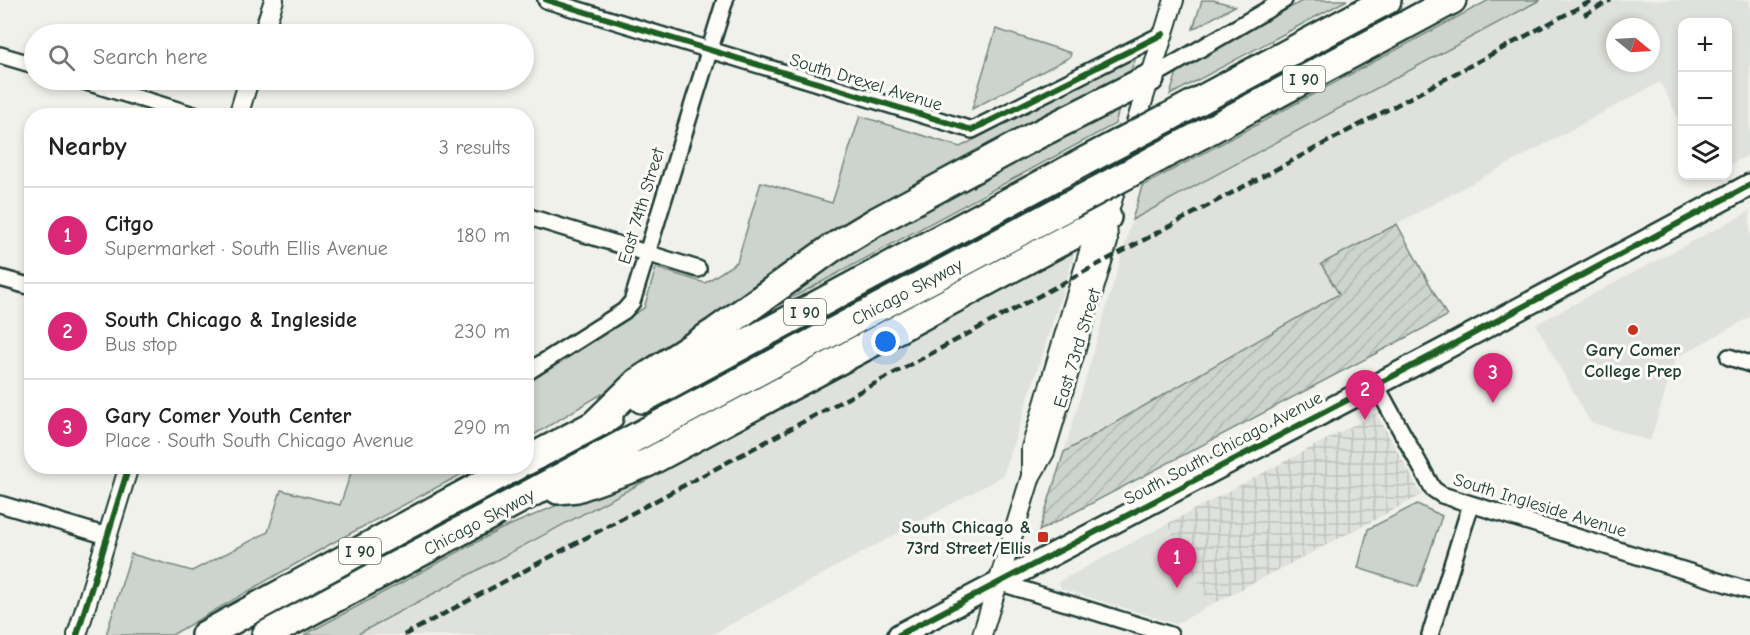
<!DOCTYPE html>
<meta charset="utf-8">
<style>
:root{--surface:#fff;--page:#f6f6f6;--text:#222;--muted:#767676;--line:#e0e0e0;--accent:#db2777}
body{margin:0;font-family:"Comic Neue",sans-serif;background:var(--page);color:var(--text)}
.controls{position:absolute;right:18px;top:18px;display:grid;overflow:hidden;border-radius:12px;box-shadow:0 3px 9px #0003}
.controls button{width:54px;height:54px;display:grid;place-items:center;padding:0;border:0;border-bottom:2px solid var(--line);background:var(--surface);color:var(--text);font:30px sans-serif}
.compass{position:absolute;left:1606px;top:18px;width:54px;height:54px;border-radius:50%;background:var(--surface);box-shadow:0 3px 9px #0003;rotate:108deg}
.you{position:absolute;left:886px;top:342px;width:21px;height:21px;margin:-15px;border:4px solid #fff;border-radius:50%;background:#1a73e8;box-shadow:0 0 0 9px #1a73e833}
.badge{display:grid;place-items:center;width:39px;height:39px;border-radius:50%;background:var(--accent);color:#fff;font-size:20px;font-weight:700}
.pin{position:absolute;translate:-50% -50px;filter:drop-shadow(0 2px 3px #0008)}
.pin::after{content:'';position:absolute;top:32px;width:21px;height:18px;background:inherit;clip-path:polygon(0 0,100% 0,50% 100%)}
.list{margin:0;padding:0;list-style:none}
h2{display:flex;justify-content:space-between;align-items:center;height:78px;margin:0;padding:0 24px;font-size:26px}
h2 small{font-size:20px;font-weight:400;color:var(--muted)}
.list li{display:grid;grid-template-columns:39px 1fr auto;gap:18px;align-items:center;box-sizing:border-box;height:96px;padding:0 24px;border-top:2px solid var(--line)}
.list b{display:block;font-size:22px;white-space:nowrap}
.list p{margin:0;font-size:20px;white-space:nowrap;color:var(--muted)}
.list em{font-size:20px;font-style:normal;color:var(--muted)}
.icon{flex:none;width:33px;height:33px;fill:none;stroke:currentColor;stroke-width:2;stroke-linecap:round;stroke-linejoin:round}
.map{position:relative;flex:none;width:1750px;height:635px;overflow:hidden}
.search{position:absolute;background:var(--surface);box-shadow:0 3px 9px #0003;left:24px;top:24px;width:510px;height:66px;display:flex;align-items:center;gap:15px;box-sizing:border-box;padding:0 21px;border-radius:33px;color:var(--muted);font-size:22px}
.panel{position:absolute;background:var(--surface);box-shadow:0 3px 9px #0003;left:24px;top:108px;width:510px;height:366px;border-radius:24px}
.map>svg:first-child{display:block}
</style>
<div class="map">
<svg width="1750" height="635" viewBox="0 0 1750 635">
<defs>
<pattern id="industrial-grid" width="8" height="8" patternUnits="userSpaceOnUse" patternTransform="scale(1.5)"><rect width="8" height="8" fill="#dfe2dc"/><path d="M0 4h8M4 0v8" fill="none" stroke="#bfc3bd"/></pattern>
<pattern id="garden-furrows" width="10" height="10" patternUnits="userSpaceOnUse" patternTransform="scale(1.5)"><rect width="10" height="10" fill="#cdd3cd"/><path d="M-1 1l2-2M0 10L10 0M9 11l2-2" fill="none" stroke="#b0b6b1"/></pattern>
</defs>
<rect width="100%" height="100%" fill="#f0f1eb"/>
<filter id="ink" filterUnits="userSpaceOnUse"><feTurbulence type="fractalNoise" baseFrequency=".0167" numOctaves="2"/><feDisplacementMap in="SourceGraphic" scale="12" xChannelSelector="R" yChannelSelector="G"/><feConvolveMatrix kernelMatrix="1 2 1 2 8 2 1 2 1" color-interpolation-filters="sRGB"/></filter>
<g filter="url(#ink)">
<path fill="#dfe2dc" fill-rule="evenodd" d="M 1540,0 L 1750,0 L 1750,154 L 1728,166 L 1728,22 L 1682,22 L 1682,125 L 1660,82 L 1322,264 L 1339,294 L 1064,452 L 1132,220 ZM 1615,27 L 1651,27 L 1651,63 L 1615,63 Z
M 1750,211 L 1750,317 L 1676,358 L 1650,441 L 1590,422 L 1536,324 Z
M 1070,249 L 1074,256 L 1003,476 L 711,635 L 356,635 L 874,359 Z
M 1167,524 L 1211,605 L 1176,624 L 1062,589 L 1058,582 Z"/>
<path fill="url(#industrial-grid)" d="M 1376,413 L 1422,495 L 1211,605 L 1167,524 Z"/>
<path fill="#cdd3cd" stroke="#768880" stroke-width="1.5" d="M 1202,0 L 1213,0 L 1235,6 L 1193,29 Z
M 1304,0 L 1347,0 L 1170,95 L 1178,69 Z
M 1489,0 L 1540,0 L 1132,220 L 1142,186 Z
M 996,29 L 1071,53 L 1070,57 L 972,109 Z
M 1131,58 L 1135,60 L 1128,78 L 527,439 L 527,381 L 644,308 L 656,268 L 705,283 L 737,262 L 761,182 L 832,203 L 860,116 L 960,147 Z
M 1114,106 L 1119,109 L 1115,124 L 777,306 L 773,298 L 819,265 Z
M 1070,249 L 874,359 L 356,635 L 304,635 L 499,530 L 588,492 Z
M 353,467 L 475,467 L 334,542 L 172,635 L 106,635 L 131,554 L 192,571 L 268,532 L 281,490 L 340,505 Z
M 1417,504 L 1442,516 L 1418,587 L 1358,568 L 1368,529 Z"/>
<path fill="url(#garden-furrows)" stroke="#768880" stroke-width="1.5" d="M 1397,224 L 1447,316 L 1039,531 L 1064,452 L 1339,294 L 1321,264 Z"/>
<g fill="none" stroke-linecap="round" stroke-linejoin="round">
<g stroke="#1f3d34" stroke-width="20">
<path id="minor" d="M 546,0 L 972,130 L 1163,34
M 0,55 L 34,65
M 1150,78 L 1284,0
M 80,80 L 197,116
M 526,216 L 698,269
M 0,278 L 32,287
M 1729,357 L 1750,364
M 526,373 L 624,311 L 632,302 L 725,0
M 1376,385 L 1433,489 L 1442,495 L 1750,591
M 0,504 L 107,536
M 998,582 L 1170,635
M 1430,635 L 1471,504"/>
</g>
<g stroke="#1f3d34" stroke-width="22">
<path id="tertiary" d="M 263,34 L 274,0
M 238,116 L 249,80
M 1031,476 L 1031,448 L 1093,238 L 1107,217 L 1174,0
M 77,635 L 129,466
M 982,635 L 1031,476 L 1045,452 L 1108,242 L 1107,217"/>
</g>
<g stroke="#1f3d34" stroke-width="26">
<path id="secondary" d="M 899,635 L 1437,353 L 1750,185"/>
</g>
<g stroke="#1f3d34" stroke-width="32">
<path id="motorway" d="M 1169,117 L 1387,0
M 1156,159 L 1452,0
M 642,399 L 1083,162
M 594,425 L 638,382 L 715,332 L 832,248 L 877,221 L 1033,137 L 1150,78
M 526,461 L 609,417
M 558,490 L 577,488 L 647,463 L 1107,217
M 205,635 L 516,466
M 266,635 L 1070,205"/>
</g>
<use href="#minor" stroke="#fdfcf7" stroke-width="15"/>
<use href="#tertiary" stroke="#fdfcf7" stroke-width="18"/>
<use href="#secondary" stroke="#fdfcf7" stroke-width="21"/>
<use href="#motorway" stroke="#fdfcf7" stroke-width="27"/>
<path stroke="#1f3d34" stroke-width="4.5" stroke-dasharray="9 4.5" stroke-linecap="butt" d="M 1584,15 L 1611,0
M 404,635 L 1593,0"/>
<g stroke="#1f3d34" stroke-width="32" stroke-linecap="butt">
<path id="motorway-bridge" d="M 1083,162 L 1169,117
M 1070,205 L 1156,159"/>
</g>
<use href="#motorway-bridge" stroke="#fdfcf7" stroke-width="27"/>
<g stroke="#fdfcf7" stroke-width="10">
<path id="cycleway" d="M 546,0 L 972,130 L 1163,34
M 77,635 L 129,466
M 899,635 L 1437,353 L 1750,185"/>
</g>
<use href="#cycleway" stroke="#1b5e20" stroke-width="6"/>
</g>
</g>
<g fill="#c8321e" stroke="#fdfcf7" stroke-width="2">
<circle cx="1633" cy="330" r="6"/>
<rect x="1037" y="531" width="12" height="12" rx="3"/>
</g>
<g text-anchor="middle" stroke-width="6" stroke-linejoin="round" paint-order="stroke">
<g fill="#fdfcf7" stroke="#62766e" stroke-width="1.5">
<rect x="1283" y="66" width="42" height="26" rx="4.5"/>
<rect x="784" y="299" width="42" height="26" rx="4.5"/>
<rect x="339" y="538" width="42" height="26" rx="4.5"/>
</g>
<g font-size="16" font-weight="bold" fill="#1f3d34">
<text x="1304" y="85">I 90</text>
<text x="805" y="318">I 90</text>
<text x="360" y="557">I 90</text>
</g>
<g font-size="18" fill="#1f3d34" stroke="#fdfcf7">
<text transform="translate(866 82) rotate(17)" y="6">South Drexel Avenue</text>
<text transform="translate(641 206) rotate(-73)" y="6">East 74th Street</text>
<text transform="translate(907 292) rotate(-28)" y="6">Chicago Skyway</text>
<text transform="translate(1077 348) rotate(-73)" y="6">East 73rd Street</text>
<text transform="translate(1223 448) rotate(-28)" y="6">South South Chicago Avenue</text>
<text transform="translate(1540 505) rotate(17)" y="6">South Ingleside Avenue</text>
<text transform="translate(479 522) rotate(-28)" y="6">Chicago Skyway</text>
</g>
<g font-size="18" font-weight="bold" fill="#1f3d34" stroke="#fdfcf7">
<text x="1633" y="356">Gary Comer<tspan x="1633" dy="21">College Prep</tspan></text>
<text x="1031" y="533" text-anchor="end">South Chicago &amp;<tspan x="1031" dy="21">73rd Street/Ellis</tspan></text>
</g>
</g>
</svg>
<div class="controls">
<button>+</button>
<button>−</button>
<button><svg class="icon" aria-label="layers" viewBox="0 0 24 24"><path d="M12 4l9 5-9 5-9-5zM3 14l9 5 9-5"/></svg></button>
</div>
<svg class="compass" viewBox="-18 -18 36 36"><path d="M0-13l5 13h-10z" fill="#e53935"/><path d="M0 13l5-13h-10z" fill="#767676"/></svg>
<div class="you"></div>
<div class="pin badge" style="left:1177px;top:588px">1</div>
<div class="pin badge" style="left:1365px;top:420px">2</div>
<div class="pin badge" style="left:1493px;top:403px">3</div>
<div class="search"><svg class="icon" aria-label="search" viewBox="0 0 24 24"><circle cx="10" cy="10" r="6"/><path d="M15 15l6 6"/></svg>Search here</div>
<section class="panel">
<h2>Nearby<small>3 results</small></h2>
<ul class="list">
<li><span class="badge">1</span><div><b>Citgo</b><p>Supermarket · South Ellis Avenue</p></div><em>180 m</em></li>
<li><span class="badge">2</span><div><b>South Chicago &amp; Ingleside</b><p>Bus stop</p></div><em>230 m</em></li>
<li><span class="badge">3</span><div><b>Gary Comer Youth Center</b><p>Place · South South Chicago Avenue</p></div><em>290 m</em></li>
</ul>
</section>
</div>
